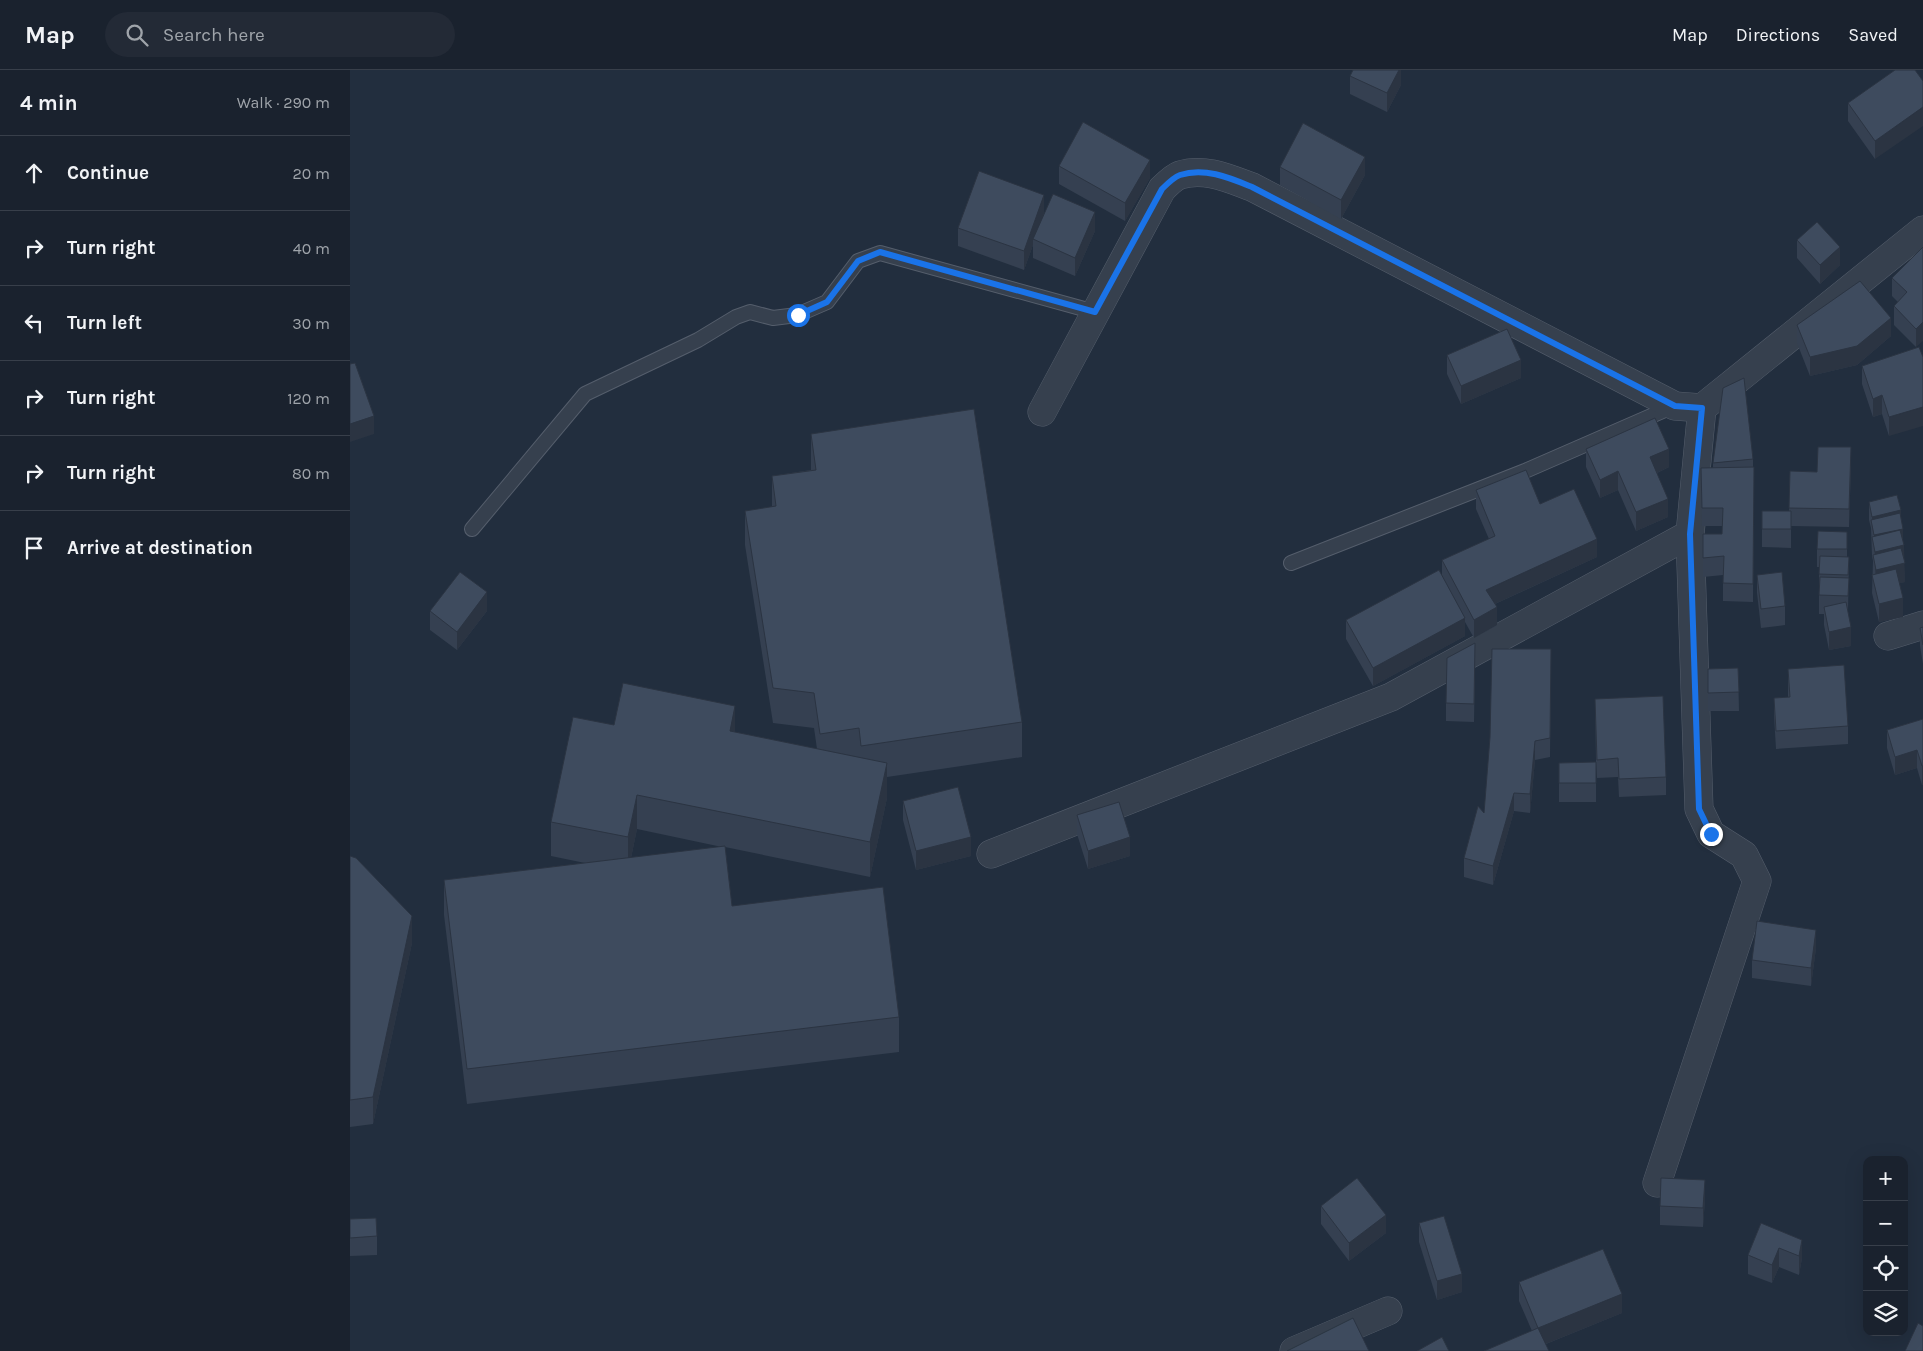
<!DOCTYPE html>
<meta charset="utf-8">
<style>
:root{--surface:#1a222e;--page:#232a36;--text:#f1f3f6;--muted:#9fa4aa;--line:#383f4a}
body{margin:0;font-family:Karla,sans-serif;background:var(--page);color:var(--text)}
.controls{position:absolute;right:15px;bottom:15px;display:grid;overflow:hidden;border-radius:10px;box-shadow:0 5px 20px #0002}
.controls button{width:45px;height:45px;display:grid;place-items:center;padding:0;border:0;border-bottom:1px solid var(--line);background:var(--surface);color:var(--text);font:25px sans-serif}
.stop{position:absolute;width:15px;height:15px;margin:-11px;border:4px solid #1a73e8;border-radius:50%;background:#fff}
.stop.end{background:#1a73e8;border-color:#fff;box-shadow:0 1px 5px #0008}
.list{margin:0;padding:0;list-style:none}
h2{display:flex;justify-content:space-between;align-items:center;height:65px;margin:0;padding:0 20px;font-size:21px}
h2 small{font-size:16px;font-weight:400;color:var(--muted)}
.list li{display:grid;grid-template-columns:32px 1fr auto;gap:15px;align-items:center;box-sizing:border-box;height:75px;padding:0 20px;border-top:1px solid var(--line)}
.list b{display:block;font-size:19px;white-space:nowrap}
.list em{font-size:16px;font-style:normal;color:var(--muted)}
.icon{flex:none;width:28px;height:28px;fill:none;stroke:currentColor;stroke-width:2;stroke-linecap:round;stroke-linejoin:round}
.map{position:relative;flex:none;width:1573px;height:1281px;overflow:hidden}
header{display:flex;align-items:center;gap:30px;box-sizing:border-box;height:70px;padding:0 25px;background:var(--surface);border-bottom:1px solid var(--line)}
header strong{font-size:24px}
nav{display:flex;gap:28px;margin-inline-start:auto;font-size:18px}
.search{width:350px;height:45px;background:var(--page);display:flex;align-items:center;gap:12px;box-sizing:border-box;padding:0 18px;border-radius:28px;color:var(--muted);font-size:19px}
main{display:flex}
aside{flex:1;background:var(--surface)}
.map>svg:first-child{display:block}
</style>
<header>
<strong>Map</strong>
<div class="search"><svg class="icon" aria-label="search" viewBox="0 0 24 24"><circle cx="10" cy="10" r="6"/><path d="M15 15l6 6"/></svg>Search here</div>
<nav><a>Map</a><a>Directions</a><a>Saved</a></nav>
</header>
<main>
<aside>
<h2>4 min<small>Walk · 290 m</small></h2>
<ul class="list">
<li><svg class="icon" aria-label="ahead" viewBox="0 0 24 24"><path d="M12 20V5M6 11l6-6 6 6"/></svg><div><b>Continue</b></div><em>20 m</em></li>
<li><svg class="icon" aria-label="right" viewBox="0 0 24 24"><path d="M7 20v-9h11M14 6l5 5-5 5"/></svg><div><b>Turn right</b></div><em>40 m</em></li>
<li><svg class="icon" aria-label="left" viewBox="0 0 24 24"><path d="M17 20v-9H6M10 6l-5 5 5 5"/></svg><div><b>Turn left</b></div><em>30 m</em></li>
<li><svg class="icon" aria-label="right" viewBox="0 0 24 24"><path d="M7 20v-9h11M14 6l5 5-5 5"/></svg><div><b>Turn right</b></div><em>120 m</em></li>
<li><svg class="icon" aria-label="right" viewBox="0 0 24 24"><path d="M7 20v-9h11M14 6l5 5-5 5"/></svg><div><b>Turn right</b></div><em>80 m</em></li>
<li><svg class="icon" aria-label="arrive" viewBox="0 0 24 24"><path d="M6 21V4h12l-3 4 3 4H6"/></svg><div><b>Arrive at destination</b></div></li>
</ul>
</aside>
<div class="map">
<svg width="1573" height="1281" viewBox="0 0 1573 1281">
<rect width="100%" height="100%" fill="#222e3e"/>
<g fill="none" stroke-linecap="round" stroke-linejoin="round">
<g stroke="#555e6c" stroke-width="16">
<path id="lane" d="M 122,459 L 235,324 L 348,270 L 386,247 L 400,242 L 423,248 L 447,245 L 477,232 L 508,191 L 530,183 L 745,242
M 941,493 L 1175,401 L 1324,336"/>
</g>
<g stroke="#555e6c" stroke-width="29">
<path id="street" d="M 692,342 L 812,119 C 817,114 824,107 830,105 C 855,97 880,109 902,117 L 1325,336 L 1352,338
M 1538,566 L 1573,555
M 641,784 L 1041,627 L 1340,464 L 1352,338 L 1573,160
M 1307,1113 L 1407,811 L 1394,785 L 1361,764 L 1349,739 L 1340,464
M 944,1281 L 1038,1241"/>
</g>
<use href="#lane" stroke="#36404e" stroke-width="14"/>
<use href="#street" stroke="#36404e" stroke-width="28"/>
</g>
<path fill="#354051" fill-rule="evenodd" d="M 1051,0 L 1051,15 L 1037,42 L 1000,24 L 1000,6 Z
M 1573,11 L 1525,89 L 1498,51 L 1498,33 Z
M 709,96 L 800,108 L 775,151 L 709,114 Z
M 930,97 L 1015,105 L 991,149 L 930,115 Z
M 694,143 L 693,148 L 745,161 L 725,206 L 683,188 L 683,175 L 674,200 L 608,176 L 608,158 Z
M 1447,170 L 1490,195 L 1470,214 L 1447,188 Z
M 1573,177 L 1566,277 L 1544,255 L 1544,236 L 1548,232 L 1542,226 L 1542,208 Z
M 1447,255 L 1541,266 L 1507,295 L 1460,306 L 1447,273 Z
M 1569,277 L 1539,366 L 1532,344 L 1523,347 L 1512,314 L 1512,296 Z
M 1097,285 L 1171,308 L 1111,334 L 1097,304 Z
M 461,364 L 672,652 L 672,687 L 537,707 L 537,728 L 520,807 L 375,777 L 382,836 L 549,947 L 549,982 L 117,1034 L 94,845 L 94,810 L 235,793 L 201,786 L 201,752 L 264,655 L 385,662 L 467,679 L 464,658 L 423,653 L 395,475 L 395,441 L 422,437 L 422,406 L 461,400 ZM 287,759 L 372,777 L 281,788 Z
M 1236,379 L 1319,397 L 1307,403 L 1318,447 L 1286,461 L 1268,420 L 1250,428 L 1236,397 Z
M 1403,389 L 1403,397 L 1404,397 L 1403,532 L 1373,531 L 1373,505 L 1353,507 L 1353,464 L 1372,464 L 1372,456 L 1352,456 L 1351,398 L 1363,398 L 1363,393 Z
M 1501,396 L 1499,457 L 1441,456 L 1441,478 L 1412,477 L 1412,441 L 1439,441 L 1440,401 L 1467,402 Z
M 1126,420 L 1190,434 L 1247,487 L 1145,534 L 1147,555 L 1124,568 L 1115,552 L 1115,566 L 1023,616 L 996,569 L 996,550 L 1092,505 L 1092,490 L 1139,469 L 1126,439 Z
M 1519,432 L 1551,451 L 1555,512 L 1549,513 L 1553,547 L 1529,552 L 1522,523 L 1523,491 L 1522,486 L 1521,458 L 1519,450 Z
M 1497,462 L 1497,487 L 1499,487 L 1498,542 L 1501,576 L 1479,580 L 1474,555 L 1474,544 L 1469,544 L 1469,497 L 1467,497 L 1467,479 Z
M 1407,505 L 1435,536 L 1435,555 L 1411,558 L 1407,523 Z
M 80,541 L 137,541 L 107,580 L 80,560 Z
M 1573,557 L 1573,594 L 1570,576 L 1570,558 Z
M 1201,579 L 1200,687 L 1185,690 L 1180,743 L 1164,741 L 1143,815 L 1114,807 L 1114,788 L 1134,743 Z
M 1125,592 L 1124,652 L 1096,651 L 1096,633 Z
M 1388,598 L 1389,641 L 1358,641 L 1358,599 Z
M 1438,599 L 1498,656 L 1498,674 L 1426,679 L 1424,646 L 1424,628 L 1438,627 Z
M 1245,629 L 1316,707 L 1316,725 L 1269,727 L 1268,707 L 1247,708 L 1246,693 L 1246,732 L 1209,732 L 1209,693 L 1246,692 Z
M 1573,649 L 1572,715 L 1567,698 L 1545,705 L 1537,678 L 1537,660 Z
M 553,731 L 621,786 L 566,800 L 553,750 Z
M 727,745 L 780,786 L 738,799 L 727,764 Z
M 0,786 L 62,873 L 23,1054 L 0,1057 Z
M 1466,878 L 1461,916 L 1402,908 L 1402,890 Z
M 1355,1129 L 1353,1157 L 1310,1155 L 1310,1136 Z
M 971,1136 L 1036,1163 L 999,1191 L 971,1154 Z
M 0,1149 L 27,1166 L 27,1185 L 0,1186 Z
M 1069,1153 L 1112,1222 L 1087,1230 L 1069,1172 Z
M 1411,1153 L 1452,1188 L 1449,1205 L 1429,1197 L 1422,1213 L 1398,1204 L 1398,1185 Z
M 1169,1212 L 1272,1243 L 1196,1274 L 1182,1261 L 1169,1231 Z"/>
<path fill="#2b3442" d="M 1049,0 L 1051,0 L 1051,15 L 1037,42 L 1037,23 Z
M 1573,37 L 1573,56 L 1525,89 L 1525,71 Z
M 1015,87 L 1015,105 L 991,149 L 991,130 Z
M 800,90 L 800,108 L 775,151 L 775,133 Z
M 694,125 L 694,143 L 685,170 L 683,169 L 683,175 L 674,200 L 674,181 Z
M 745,142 L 745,161 L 725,206 L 725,188 Z
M 1490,177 L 1490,195 L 1470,214 L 1470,195 Z
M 1541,248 L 1541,266 L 1507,295 L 1460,306 L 1460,287 Z
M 1573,252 L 1573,271 L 1566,277 L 1566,259 Z
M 1171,290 L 1171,308 L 1111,334 L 1111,316 Z
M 1532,325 L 1532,344 L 1523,347 L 1523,329 Z
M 1573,337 L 1573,356 L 1539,366 L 1539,347 Z
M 24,346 L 24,364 L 0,372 L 0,354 Z
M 1501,377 L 1501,396 L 1499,457 L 1499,439 Z
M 1319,379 L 1319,397 L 1300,406 L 1300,387 Z
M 1268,401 L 1268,420 L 1250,428 L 1250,410 Z
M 1318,429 L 1318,447 L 1286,461 L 1286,442 Z
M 1551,440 L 1551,459 L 1553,459 L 1553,475 L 1554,475 L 1555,512 L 1526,518 L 1524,465 L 1522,456 L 1522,447 Z
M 1247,469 L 1247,487 L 1136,538 L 1136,520 Z
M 137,522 L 137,541 L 107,580 L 107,562 Z
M 1553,528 L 1553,547 L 1529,552 L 1529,534 Z
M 1147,537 L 1147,555 L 1124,568 L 1124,550 Z
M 1115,548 L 1115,566 L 1023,616 L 1023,598 Z
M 1501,557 L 1501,576 L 1479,580 L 1479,562 Z
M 385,636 L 385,671 L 380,661 Z
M 1185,671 L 1185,690 L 1180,743 L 1180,724 Z
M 1567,680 L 1567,698 L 1545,705 L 1545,687 Z
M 537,693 L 537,728 L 520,807 L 520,772 Z
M 1572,696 L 1573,696 L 1573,715 L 1572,715 Z
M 1164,723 L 1164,741 L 1143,815 L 1143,796 Z
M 287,725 L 287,759 L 278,802 L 278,767 Z
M 621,767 L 621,786 L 566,800 L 566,781 Z
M 780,767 L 780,786 L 738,799 L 738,781 Z
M 62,846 L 62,873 L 23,1054 L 23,1027 Z
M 1466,860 L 1466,878 L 1461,916 L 1461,898 Z
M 1355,1110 L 1355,1129 L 1353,1157 L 1353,1138 Z
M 1036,1145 L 1036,1163 L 999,1191 L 999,1173 Z
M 1452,1170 L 1452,1188 L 1449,1205 L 1449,1186 Z
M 1429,1178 L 1429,1197 L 1422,1213 L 1422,1195 Z
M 1112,1204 L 1112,1222 L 1087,1230 L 1087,1211 Z
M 1272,1224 L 1272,1243 L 1188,1277 L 1188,1258 Z"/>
<path fill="#3e4b5e" stroke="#2b3442" d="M 1003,0 L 1049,0 L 1037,23 L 1000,6 Z
M 1545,0 L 1565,0 L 1573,11 L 1573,37 L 1525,71 L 1498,33 Z
M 733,52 L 800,90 L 775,133 L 709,96 Z
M 953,53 L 1015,87 L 991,130 L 930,97 Z
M 629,101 L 694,125 L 674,181 L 608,158 Z
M 703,124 L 745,142 L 725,188 L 683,169 Z
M 1467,152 L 1490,177 L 1470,195 L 1447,170 Z
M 1573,177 L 1573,252 L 1566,259 L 1544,236 L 1557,222 L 1542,208 Z
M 1510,211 L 1541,248 L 1507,276 L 1460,287 L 1447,255 Z
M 1157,259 L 1171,290 L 1111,316 L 1097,285 Z
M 1569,277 L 1573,287 L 1573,337 L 1539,347 L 1532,325 L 1523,329 L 1512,296 Z
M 5,293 L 24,346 L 0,354 L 0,294 Z
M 1394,308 L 1403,389 L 1363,393 L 1373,318 Z
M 624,339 L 672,652 L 511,676 L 509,658 L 470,664 L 464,623 L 423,618 L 395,441 L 426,436 L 422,406 L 466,400 L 461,364 Z
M 1305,348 L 1319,379 L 1300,387 L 1318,429 L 1286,442 L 1268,401 L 1250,410 L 1236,379 Z
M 1468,377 L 1501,377 L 1499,439 L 1439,438 L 1440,401 L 1467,402 Z
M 1404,397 L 1403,514 L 1373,513 L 1374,486 L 1353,488 L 1353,464 L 1372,464 L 1373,438 L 1352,438 L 1351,398 Z
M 1176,400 L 1190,434 L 1224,419 L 1247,469 L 1136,520 L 1147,537 L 1124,550 L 1092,490 L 1145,466 L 1126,420 Z
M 1547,425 L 1551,440 L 1522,447 L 1519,432 Z
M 1412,441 L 1441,441 L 1441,459 L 1412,459 Z
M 1550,443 L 1553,459 L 1524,465 L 1521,450 Z
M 1550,460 L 1554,475 L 1525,482 L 1522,467 Z
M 1468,461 L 1497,462 L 1497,479 L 1467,479 Z
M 1551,478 L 1555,493 L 1526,500 L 1523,485 Z
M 1470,486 L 1499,487 L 1498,505 L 1469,504 Z
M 1546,499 L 1553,528 L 1529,534 L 1522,505 Z
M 1089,500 L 1115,548 L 1023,598 L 996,550 Z
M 110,502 L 137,522 L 107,562 L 80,541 Z
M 1432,502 L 1435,536 L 1411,539 L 1407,505 Z
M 1470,507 L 1499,508 L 1498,526 L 1469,525 Z
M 1496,532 L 1501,557 L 1479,562 L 1474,537 Z
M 1573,557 L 1573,575 L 1570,558 Z
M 1125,573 L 1124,634 L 1096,633 L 1097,588 Z
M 1142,579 L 1201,579 L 1200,668 L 1185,671 L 1180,724 L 1164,723 L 1143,796 L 1114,788 L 1128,736 L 1134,743 L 1140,667 Z
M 1494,595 L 1498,656 L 1426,661 L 1424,628 L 1440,627 L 1438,599 Z
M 1388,598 L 1389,622 L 1358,623 L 1358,599 Z
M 273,613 L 385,636 L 380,661 L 537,693 L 520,772 L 287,725 L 278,767 L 201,752 L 223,647 L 264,655 Z
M 1313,626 L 1316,707 L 1269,709 L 1268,688 L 1247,690 L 1245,629 Z
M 1573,649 L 1573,696 L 1572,696 L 1567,680 L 1545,687 L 1537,660 Z
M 1246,692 L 1246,713 L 1209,713 L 1209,693 Z
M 608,717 L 621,767 L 566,781 L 553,731 Z
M 769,732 L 780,767 L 738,781 L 727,745 Z
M 375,776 L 382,836 L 533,817 L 549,947 L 117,999 L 94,810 Z
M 0,786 L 6,788 L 62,846 L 23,1027 L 0,1030 Z
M 1407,851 L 1466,860 L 1461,898 L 1402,890 Z
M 1007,1108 L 1036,1145 L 999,1173 L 971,1136 Z
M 1311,1108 L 1355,1110 L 1353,1138 L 1310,1136 Z
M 1094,1146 L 1112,1204 L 1087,1211 L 1069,1153 Z
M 26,1148 L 27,1166 L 0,1168 L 0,1149 Z
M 1411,1153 L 1452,1170 L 1449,1186 L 1429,1178 L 1422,1195 L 1398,1185 Z
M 1253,1179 L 1272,1224 L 1188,1258 L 1199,1281 L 1134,1281 L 1188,1258 L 1169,1212 Z
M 1003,1248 L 1019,1281 L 937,1281 Z
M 1568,1253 L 1573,1256 L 1573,1281 L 1555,1281 Z
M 1092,1267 L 1099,1281 L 1067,1281 Z"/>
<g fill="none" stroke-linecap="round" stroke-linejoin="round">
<path stroke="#1a73e8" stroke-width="6" d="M 448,245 L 477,232 L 508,191 L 530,182 L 745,242 L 812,119 C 817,114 824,107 830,105 C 855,97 880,108 902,117 L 1325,336 L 1352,338 L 1340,464 L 1349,739 L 1361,764"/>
</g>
</svg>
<div class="controls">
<button>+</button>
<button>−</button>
<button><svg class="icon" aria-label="locate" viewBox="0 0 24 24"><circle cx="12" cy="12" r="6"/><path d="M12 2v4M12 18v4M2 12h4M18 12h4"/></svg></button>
<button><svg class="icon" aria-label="layers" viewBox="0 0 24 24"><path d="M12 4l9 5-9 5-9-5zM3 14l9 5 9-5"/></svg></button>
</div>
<div class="stop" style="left:448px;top:245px"></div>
<div class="stop end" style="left:1361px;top:764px"></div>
</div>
</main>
